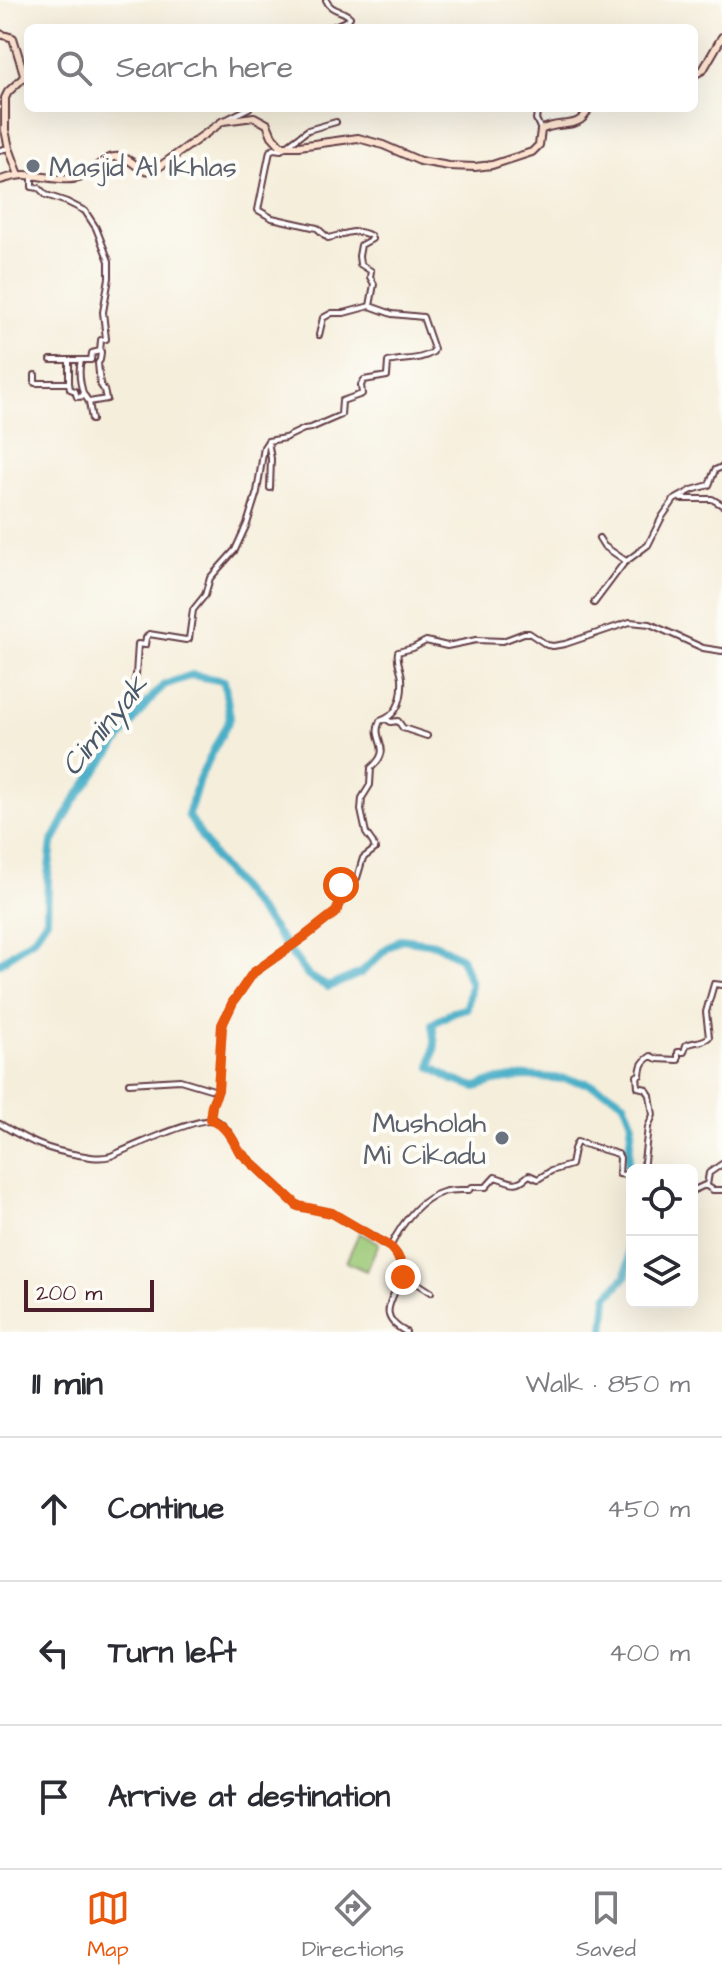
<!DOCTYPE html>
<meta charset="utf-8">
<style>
:root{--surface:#fff;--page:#f7f7f7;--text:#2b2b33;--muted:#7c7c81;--line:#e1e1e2;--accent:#ea580c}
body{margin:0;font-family:"Architects Daughter",sans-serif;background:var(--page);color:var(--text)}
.controls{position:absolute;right:24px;bottom:24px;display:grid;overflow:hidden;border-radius:12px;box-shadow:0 8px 32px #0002}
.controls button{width:72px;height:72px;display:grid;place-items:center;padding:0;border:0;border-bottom:2px solid var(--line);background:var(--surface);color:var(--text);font:40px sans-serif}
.scale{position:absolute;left:24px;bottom:20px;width:130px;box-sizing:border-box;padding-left:8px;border:4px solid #4a1f2b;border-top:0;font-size:22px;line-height:28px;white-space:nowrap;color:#4a1f2b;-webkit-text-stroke:6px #fdfcf7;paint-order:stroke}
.stop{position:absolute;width:24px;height:24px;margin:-18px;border:6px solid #ea580c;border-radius:50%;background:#fff}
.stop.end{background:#ea580c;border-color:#fff;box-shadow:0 2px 8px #0008}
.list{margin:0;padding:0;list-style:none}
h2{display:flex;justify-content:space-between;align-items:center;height:104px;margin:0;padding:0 32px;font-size:34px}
h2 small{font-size:26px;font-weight:400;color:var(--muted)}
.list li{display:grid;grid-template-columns:52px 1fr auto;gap:24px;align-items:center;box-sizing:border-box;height:144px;padding:0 32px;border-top:2px solid var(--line)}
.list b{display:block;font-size:30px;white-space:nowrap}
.list em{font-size:26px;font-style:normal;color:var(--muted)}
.icon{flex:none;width:44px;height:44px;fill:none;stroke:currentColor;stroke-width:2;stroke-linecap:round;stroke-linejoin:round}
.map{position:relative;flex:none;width:722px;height:1332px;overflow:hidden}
.search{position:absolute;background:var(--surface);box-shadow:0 8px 32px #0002;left:24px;right:24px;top:24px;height:88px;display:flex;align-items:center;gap:20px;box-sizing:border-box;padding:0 28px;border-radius:12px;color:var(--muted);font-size:30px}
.sheet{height:536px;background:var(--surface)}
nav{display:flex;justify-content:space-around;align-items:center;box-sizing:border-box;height:112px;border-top:2px solid var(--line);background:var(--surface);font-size:22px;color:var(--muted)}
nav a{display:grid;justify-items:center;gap:4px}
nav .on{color:var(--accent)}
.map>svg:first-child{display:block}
</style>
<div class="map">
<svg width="722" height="1332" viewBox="0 0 722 1332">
<rect width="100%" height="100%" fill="#fdfcf7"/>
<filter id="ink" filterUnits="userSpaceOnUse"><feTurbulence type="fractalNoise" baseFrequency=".0125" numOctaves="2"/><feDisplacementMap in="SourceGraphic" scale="16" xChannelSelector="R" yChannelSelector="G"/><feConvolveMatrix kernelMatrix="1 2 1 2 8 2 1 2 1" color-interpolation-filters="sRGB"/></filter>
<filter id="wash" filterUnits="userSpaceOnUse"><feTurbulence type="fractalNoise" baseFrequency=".006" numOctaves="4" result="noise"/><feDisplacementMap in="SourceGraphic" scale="32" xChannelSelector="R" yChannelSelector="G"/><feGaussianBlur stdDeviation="1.8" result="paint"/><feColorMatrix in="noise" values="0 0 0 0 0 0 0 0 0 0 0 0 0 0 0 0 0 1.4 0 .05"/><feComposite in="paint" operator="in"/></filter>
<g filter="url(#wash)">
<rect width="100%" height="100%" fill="#f5eedb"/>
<path fill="#9bc876" stroke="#727450" stroke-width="2" d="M 359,1233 L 379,1243 L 366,1271 L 346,1262 Z"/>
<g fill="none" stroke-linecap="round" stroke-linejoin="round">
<path stroke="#48afc7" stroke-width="8" d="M 0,963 L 34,938 L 47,919 L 48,876 L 52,843 L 74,801 L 146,704 L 164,685 L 192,675 L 224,681 L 230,718 L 199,779 L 188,815 L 216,860 L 271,926 L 308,976 L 328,987 L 361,973 L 386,949 L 401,939 L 435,944 L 461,958 L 471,984 L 467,1008 L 453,1012 L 432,1024 L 435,1044 L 431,1067 L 453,1080 L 476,1087 L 494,1081 L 527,1076 L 564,1079 L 587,1083 L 610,1093 L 624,1102 L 632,1122 L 628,1163 L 626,1228 L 629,1259 L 626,1276 L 607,1297 L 604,1332"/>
</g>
</g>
<g filter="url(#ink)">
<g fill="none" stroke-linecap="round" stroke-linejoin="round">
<g stroke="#643e45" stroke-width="8">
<path id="street" d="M 326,0 C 331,12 342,9 350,17 L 348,20 L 330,28
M 538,108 L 536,119 L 541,130
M 225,120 L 249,108
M 0,150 L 9,148
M 32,175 L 32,187 L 39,188 L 46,195 L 67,202 L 85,211 L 96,228 L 109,261 L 109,278 L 103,312 L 106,339 L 101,340 L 100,351 L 92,353 L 91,360 L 51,360
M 319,335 L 323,318 L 332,313 L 344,313 L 370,306
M 101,352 L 100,360 L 98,363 L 100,384 L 104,390 L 106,399
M 81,360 C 78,372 80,384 84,396
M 35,375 L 35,383 L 69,383 L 69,360
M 69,383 L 70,389 L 75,391 L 77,397 L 85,396 L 89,402 L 107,399
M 89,402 L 92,420
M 268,441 L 271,459 L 270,488
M 681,499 L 712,499 L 722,505
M 599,538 L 604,546 L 626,561
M 594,603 L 624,563 L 648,545 L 662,517 L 674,500 L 692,490 L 709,485 L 715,470 L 722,467
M 135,701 L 132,690 L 136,675 L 138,644 L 145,645 L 146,638 L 149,634 L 186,640 L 189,639 L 193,610 L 205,595 L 210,578 L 235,550 L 247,524 L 257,492 L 264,447 L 268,441 L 285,438 L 304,429 L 311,428 L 341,415 L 342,401 L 362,394 L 361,385 L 364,380 L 387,376 L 388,362 C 403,358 420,361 433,352 L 434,349 L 423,317 L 392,314 L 370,306 L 374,284 L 370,277 L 371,271 L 360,264 L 359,256 L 361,245 L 372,239 L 371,236 C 354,227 344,235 328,238 L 317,228 L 272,218 L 258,210 L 270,151 L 274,149 L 281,150 L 308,130 L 336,122
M 386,719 L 391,722 L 398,721 L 403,728 L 427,736
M 129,1083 L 180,1080 L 217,1091
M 210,1119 L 213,1101 L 218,1090 L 222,1025 L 233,1002 L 253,973 L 304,937 L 336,912 L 340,903 L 341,885 L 357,878 L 363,858 L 375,849 L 373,843 L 366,833 L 361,810 L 362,798 L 370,785 L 371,768 C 395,747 370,741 380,721 C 399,715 403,696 402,678 C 401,668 396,661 398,652 L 413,648 L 426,641 L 447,646 L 476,640 L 503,641 L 524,633 L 529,633 L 547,645 L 553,646 L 565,644 L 630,622 L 650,624 L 703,648 L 722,651
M 0,1124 C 29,1141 45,1150 79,1155 C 90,1157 100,1159 111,1156 C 127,1149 203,1114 217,1121 C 227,1127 234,1141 239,1151 L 298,1206 L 332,1213 L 390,1247 L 397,1254 L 403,1274 C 394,1299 374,1315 406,1332
M 643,1170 L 648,1127 L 653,1115 L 650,1095 L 646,1089 L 638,1087 L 637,1076 L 640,1075 C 641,1065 642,1062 651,1056 L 657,1059 L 678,1060 L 678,1052 L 684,1052 L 686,1045 C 694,1041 703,1043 709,1037 L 706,1012 L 714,984 L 722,985
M 707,1185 L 709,1173 L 722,1164
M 692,1191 L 705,1185 L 713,1190 L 722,1190
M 390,1247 C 401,1225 419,1199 443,1192 C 452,1189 461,1190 469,1190 L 472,1187 L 486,1187 L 495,1177 C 512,1182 515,1188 529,1175 L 538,1179 L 551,1171 L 571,1165 L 574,1149 L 577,1142 L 618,1154 L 620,1158 L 619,1174 L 632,1176
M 403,1274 L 431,1292"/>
</g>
<g stroke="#643e45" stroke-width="10">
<path id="secondary" d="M 0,34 L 13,38 L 24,74 L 23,78 L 8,92 L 5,98 L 5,130 L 9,148 L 19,175
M 694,75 L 703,70 L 722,37
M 0,180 C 8,178 16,175 25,175 C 41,175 66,183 81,177 C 95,172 103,155 119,157 C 138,159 137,178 159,167 L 223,121 L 254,117 L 267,124 L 272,136 L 281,146 L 299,146 L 358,138 L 383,145 L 420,161 L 449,166 L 475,167 L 492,165 L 532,152 L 539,145 L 541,130 C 560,119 579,132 589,108"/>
</g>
<use href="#street" stroke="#fff" stroke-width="4"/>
<use href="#secondary" stroke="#fde4d1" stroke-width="6"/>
</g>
</g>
<g fill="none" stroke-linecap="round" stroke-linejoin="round" filter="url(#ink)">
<path stroke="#ea580c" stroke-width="10" d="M 341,885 L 340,903 L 336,912 L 304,937 L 253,973 L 233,1002 L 222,1025 L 218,1090 L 212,1105 L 210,1119 C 224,1123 233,1139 239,1151 L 298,1206 L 332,1213 L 390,1247 C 398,1254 404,1267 403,1277"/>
</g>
<g fill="#6b7280" stroke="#fdfcf7" stroke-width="3">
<circle cx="33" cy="166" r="8"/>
<circle cx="502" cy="1138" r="8"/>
</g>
<g text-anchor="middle" stroke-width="8" stroke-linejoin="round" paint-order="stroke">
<g font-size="28" fill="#5b616d" stroke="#fdfcf7" text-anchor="start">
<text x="49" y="176">Masjid Al Ikhlas</text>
<text x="486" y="1132" text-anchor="end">Musholah<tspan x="486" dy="32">Mi Cikadu</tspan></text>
</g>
<g font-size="30" font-style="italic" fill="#495969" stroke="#fdfcf7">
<text transform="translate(104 725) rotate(-51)" y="10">Ciminyak</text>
</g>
</g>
</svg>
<div class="controls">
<button><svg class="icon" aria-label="locate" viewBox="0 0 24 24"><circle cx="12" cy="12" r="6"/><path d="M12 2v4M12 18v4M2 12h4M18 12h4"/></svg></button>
<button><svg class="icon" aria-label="layers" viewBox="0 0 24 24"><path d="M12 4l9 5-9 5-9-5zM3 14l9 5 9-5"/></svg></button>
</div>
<div class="scale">200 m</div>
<div class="stop" style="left:341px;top:885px"></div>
<div class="stop end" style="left:403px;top:1277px"></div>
<div class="search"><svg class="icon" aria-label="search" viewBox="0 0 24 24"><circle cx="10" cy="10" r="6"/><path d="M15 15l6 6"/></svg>Search here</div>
</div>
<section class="sheet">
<h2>11 min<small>Walk · 850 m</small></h2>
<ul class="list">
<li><svg class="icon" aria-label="ahead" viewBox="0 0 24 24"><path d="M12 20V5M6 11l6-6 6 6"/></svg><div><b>Continue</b></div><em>450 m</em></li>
<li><svg class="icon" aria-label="left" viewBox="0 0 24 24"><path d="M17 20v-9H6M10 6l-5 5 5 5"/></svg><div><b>Turn left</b></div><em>400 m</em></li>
<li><svg class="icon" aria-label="arrive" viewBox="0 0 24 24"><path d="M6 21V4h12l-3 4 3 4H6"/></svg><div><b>Arrive at destination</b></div></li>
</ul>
</section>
<nav>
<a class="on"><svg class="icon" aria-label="map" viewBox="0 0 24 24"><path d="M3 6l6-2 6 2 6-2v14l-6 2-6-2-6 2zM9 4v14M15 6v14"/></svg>Map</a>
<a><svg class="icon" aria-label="directions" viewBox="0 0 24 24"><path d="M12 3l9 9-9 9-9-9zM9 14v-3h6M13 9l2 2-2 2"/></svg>Directions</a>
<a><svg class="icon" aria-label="saved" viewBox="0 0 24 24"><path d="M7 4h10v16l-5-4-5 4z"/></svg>Saved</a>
</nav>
